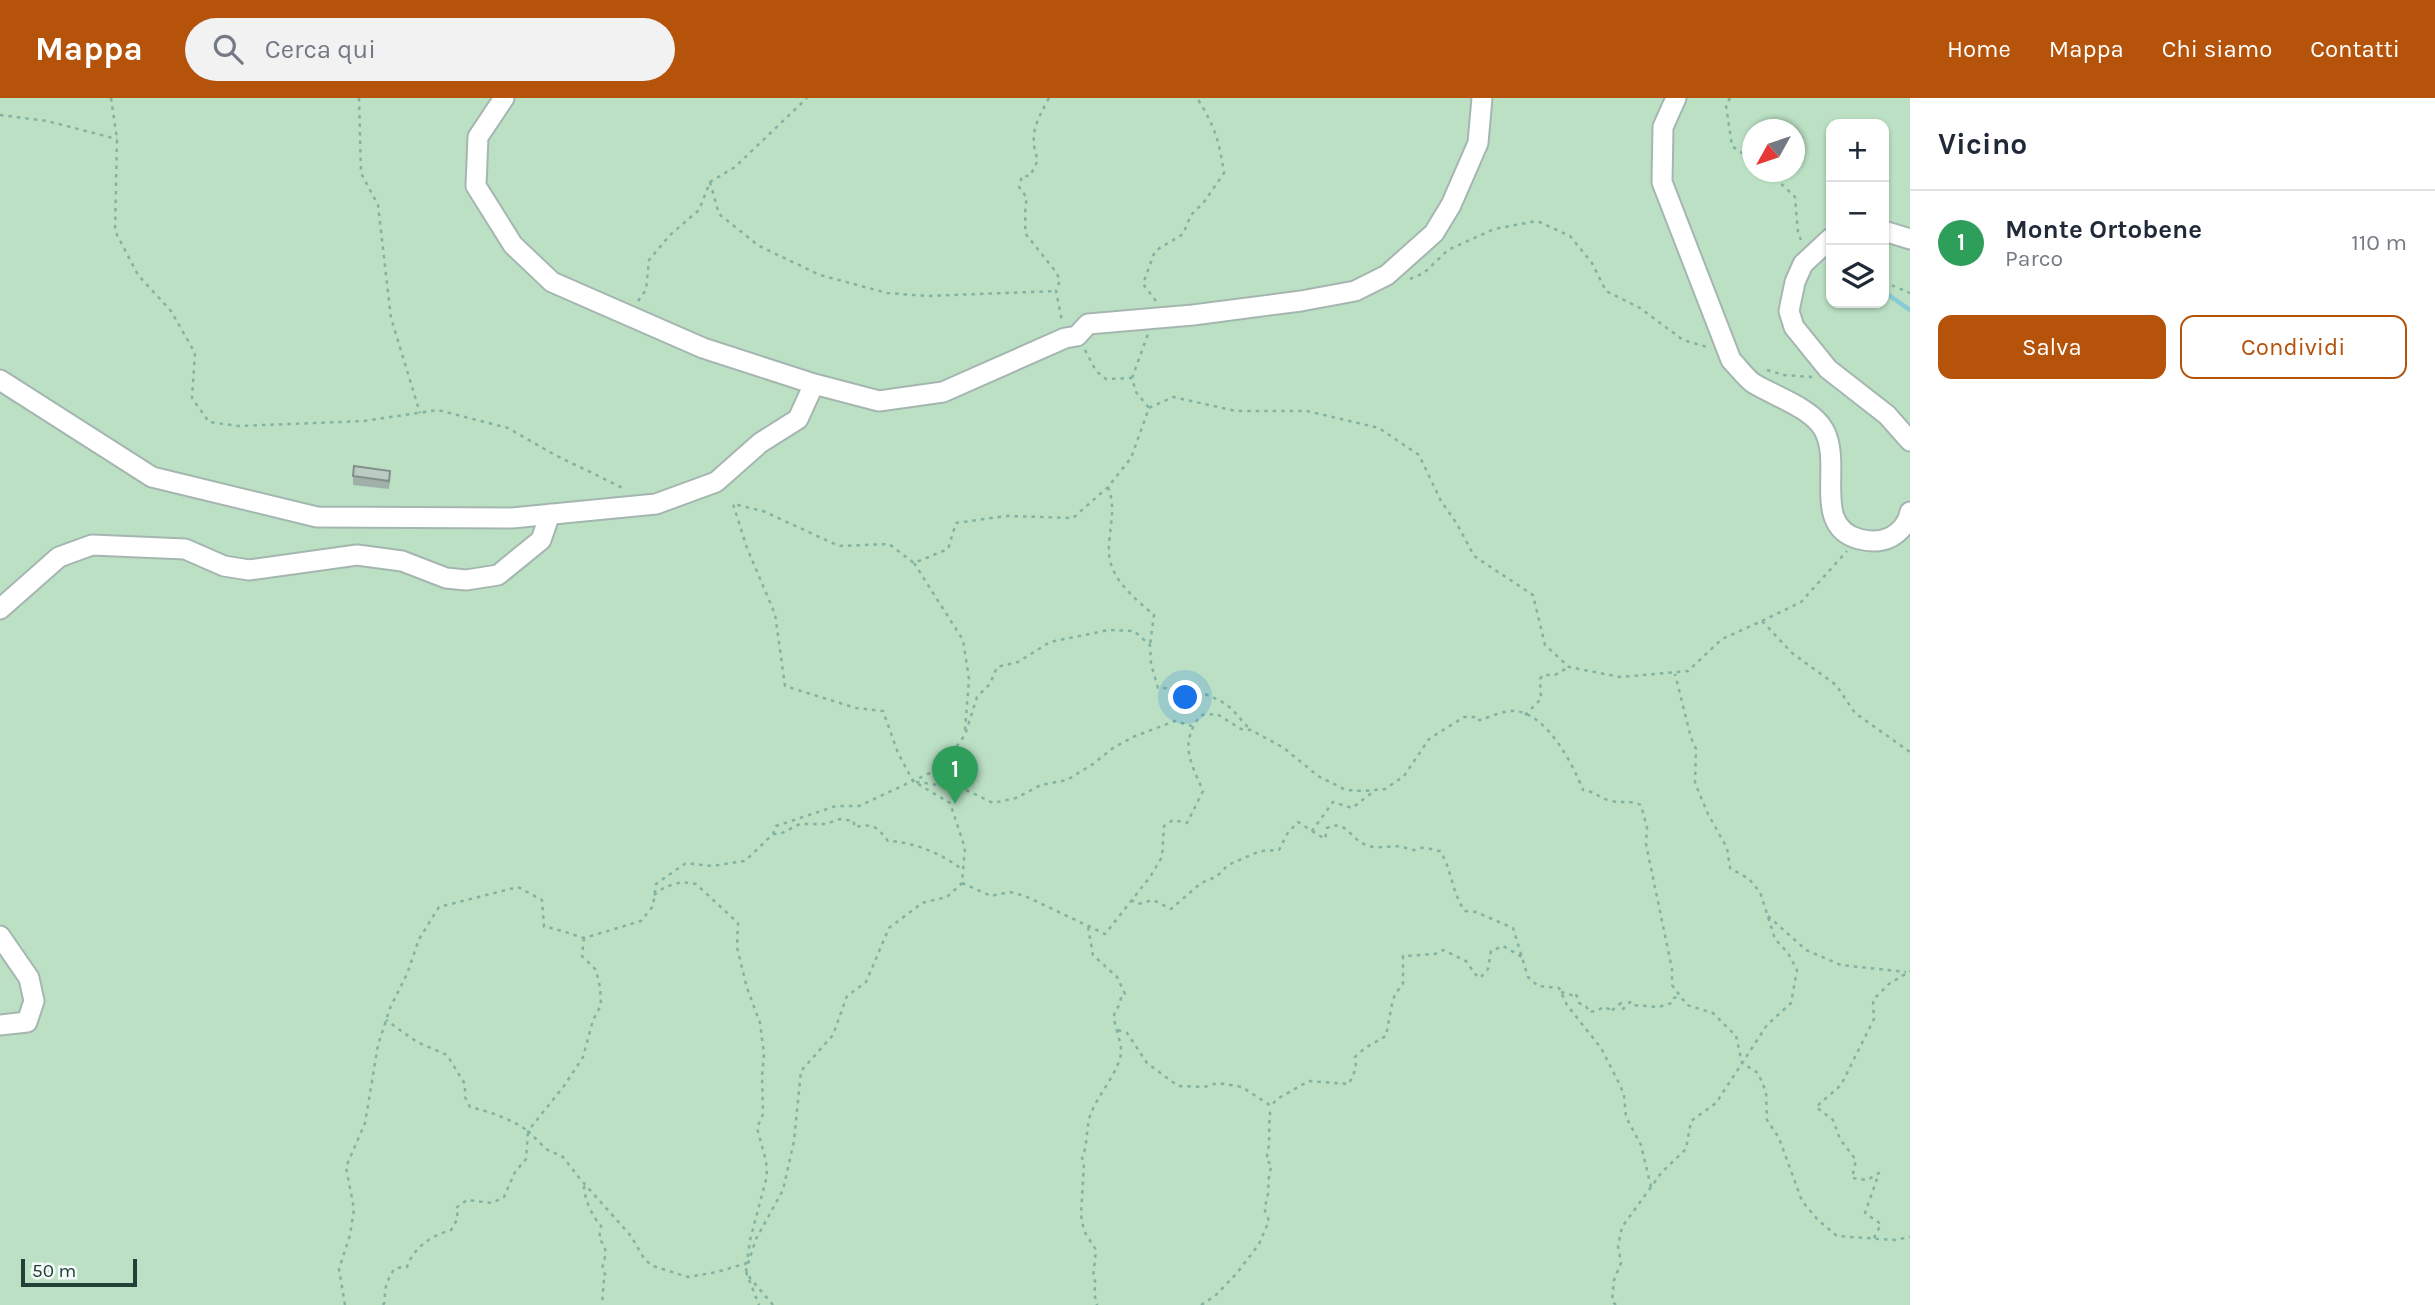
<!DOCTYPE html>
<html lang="it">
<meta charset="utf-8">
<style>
:root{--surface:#fff;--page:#f2f2f3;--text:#1f2937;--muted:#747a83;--line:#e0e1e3;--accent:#b45309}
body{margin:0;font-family:Karla,sans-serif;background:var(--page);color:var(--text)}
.controls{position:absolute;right:21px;top:21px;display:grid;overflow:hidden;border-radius:14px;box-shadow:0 2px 5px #0004}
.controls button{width:63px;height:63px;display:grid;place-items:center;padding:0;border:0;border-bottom:2px solid var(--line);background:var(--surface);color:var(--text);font:35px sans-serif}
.compass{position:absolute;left:1742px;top:21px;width:63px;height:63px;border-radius:50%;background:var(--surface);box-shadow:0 2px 5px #0004;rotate:230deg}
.scale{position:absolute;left:21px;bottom:18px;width:116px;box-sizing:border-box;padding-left:7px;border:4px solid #214037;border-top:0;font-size:19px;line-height:24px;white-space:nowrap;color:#214037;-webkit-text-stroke:5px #f4faf7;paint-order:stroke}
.you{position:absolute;left:1186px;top:600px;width:24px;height:24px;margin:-18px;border:5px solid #fff;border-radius:50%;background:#1a73e8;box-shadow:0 0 0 10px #1a73e833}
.badge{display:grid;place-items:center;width:46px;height:46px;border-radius:50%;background:var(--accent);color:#fff;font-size:23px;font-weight:700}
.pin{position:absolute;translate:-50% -58px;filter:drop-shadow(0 2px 4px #0008)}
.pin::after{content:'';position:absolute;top:37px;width:24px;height:21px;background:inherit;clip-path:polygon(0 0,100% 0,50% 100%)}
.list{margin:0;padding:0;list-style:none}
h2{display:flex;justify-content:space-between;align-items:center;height:91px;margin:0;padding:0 28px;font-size:30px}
h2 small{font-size:23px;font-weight:400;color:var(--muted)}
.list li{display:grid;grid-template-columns:46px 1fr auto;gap:21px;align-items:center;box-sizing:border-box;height:105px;padding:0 28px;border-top:2px solid var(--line)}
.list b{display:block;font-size:26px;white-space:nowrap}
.list p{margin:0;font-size:23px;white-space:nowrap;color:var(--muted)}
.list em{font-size:23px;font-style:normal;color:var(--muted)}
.actions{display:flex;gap:14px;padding:21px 28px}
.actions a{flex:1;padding:16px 0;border:2px solid var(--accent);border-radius:14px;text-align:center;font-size:24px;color:var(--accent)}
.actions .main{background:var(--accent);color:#fff}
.icon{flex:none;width:38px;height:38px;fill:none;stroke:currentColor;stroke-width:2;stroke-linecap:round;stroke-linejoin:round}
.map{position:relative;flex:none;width:1910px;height:1207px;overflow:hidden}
header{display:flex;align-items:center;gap:42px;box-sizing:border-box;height:98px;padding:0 35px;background:var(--accent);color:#fff}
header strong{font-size:33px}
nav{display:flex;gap:38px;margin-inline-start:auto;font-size:24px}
.search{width:490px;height:63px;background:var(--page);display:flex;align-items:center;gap:18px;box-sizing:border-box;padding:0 24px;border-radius:38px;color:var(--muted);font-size:26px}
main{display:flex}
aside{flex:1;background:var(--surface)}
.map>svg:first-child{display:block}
</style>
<header>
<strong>Mappa</strong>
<div class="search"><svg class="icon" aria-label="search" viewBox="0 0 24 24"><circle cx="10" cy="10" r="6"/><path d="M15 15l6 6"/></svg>Cerca qui</div>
<nav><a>Home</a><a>Mappa</a><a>Chi siamo</a><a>Contatti</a></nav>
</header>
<main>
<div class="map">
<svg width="1910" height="1207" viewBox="0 0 1910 1207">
<rect width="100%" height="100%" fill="#e3eee9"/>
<path fill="#bbe0c4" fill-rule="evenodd" d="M 0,0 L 1910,0 L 1910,1207 L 0,1207 ZM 1831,26 L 1884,26 L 1884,205 L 1831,205 ZM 1752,32 L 1794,32 L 1794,74 L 1752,74 Z"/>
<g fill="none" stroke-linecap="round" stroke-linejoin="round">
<path stroke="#88cbd5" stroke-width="4.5" d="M 1884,194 L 1910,212"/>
<g stroke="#a5b6b0" stroke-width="23">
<path id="minor" d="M 504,0 L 478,39 L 476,88 L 513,147 L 552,184 L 703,250 L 814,286 L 879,303 L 943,294 L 1065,240 L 1077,238 L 1088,226 L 1193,217 L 1301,203 L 1355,193 L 1387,177 L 1434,135 L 1451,107 L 1478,45 L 1482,0
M 1676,0 L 1663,29 L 1662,84 L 1731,262 C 1738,269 1745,279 1753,285 C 1774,298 1812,310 1824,332 C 1843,367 1811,428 1859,441 C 1870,444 1881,444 1891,439 C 1900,434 1908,425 1910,414
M 1884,133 L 1910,141
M 1831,140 L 1803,166 L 1795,184 L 1789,213 L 1794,229 L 1828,271 L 1887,317 L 1910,343
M 0,282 L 152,379 L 317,419 L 512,420 L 656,406 L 716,384 L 760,345 L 798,321 L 814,286
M 0,511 L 59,459 L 92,447 L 185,451 L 224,468 L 249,472 L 357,457 L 402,463 L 446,480 L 466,482 L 498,477 L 541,442 L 550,416
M 0,838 L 29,880 L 34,903 L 27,924 L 0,927"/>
</g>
<path stroke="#82b3a2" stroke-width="2.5" stroke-dasharray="3.5 5" stroke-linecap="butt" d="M 111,0 L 117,41 L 115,133 L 138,177 L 171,213 L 195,255 L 192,300 L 209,324 L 239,328 L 364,323 L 438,312 L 508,330 L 555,357 L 625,391
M 359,0 L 361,75 L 378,107 L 391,220 L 420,315
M 1049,0 C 1037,22 1028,37 1038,62 L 1030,78 L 1022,78 L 1019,89 L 1027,100 C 1024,110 1026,123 1025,135 L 1056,174 L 1060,182 L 1056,193 L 1062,223
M 1730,0 L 1726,7 L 1732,48 L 1752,62
M 0,17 L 47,23 L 117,41
M 1769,74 L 1795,99 L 1798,135 L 1801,142
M 710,84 L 719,116 L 759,148 L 820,177 L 887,195 L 927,198 L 1056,193
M 1410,181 L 1424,175 L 1448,152 L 1494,131 L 1537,123 L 1570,138 L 1592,165 L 1606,193 L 1640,210 L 1683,242 L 1707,249
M 1884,184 L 1910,195
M 638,203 L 646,192 L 649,162 L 670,137 L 699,112 L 710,84 L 735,69 L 807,0
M 1156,203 L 1143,186 L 1155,153 L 1183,136 L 1191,117 L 1204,104 L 1224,75 C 1219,43 1215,28 1197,0
M 1085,252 L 1096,273 L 1106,281 L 1132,280 L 1136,294 L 1149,310
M 1767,272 L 1784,277 L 1812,279
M 1132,280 L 1148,236
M 1108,389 C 1116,409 1110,427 1109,447 C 1106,478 1133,499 1154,517 L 1150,547
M 914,465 L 963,542 L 969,581 L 965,632
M 1762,523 L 1801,504 L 1847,453
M 1525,617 L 1541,601 L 1540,581 L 1543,577 L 1555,577 L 1569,569
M 916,684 L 962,690 L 993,705 L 1016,700 L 1041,687 L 1067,682 L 1093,666 L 1113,650 L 1133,639 L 1175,623 L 1192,628
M 1312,733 L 1325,741 L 1327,730 C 1346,721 1350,740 1364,746 C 1378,753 1390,746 1403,749 C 1406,750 1410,752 1413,752 C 1417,752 1421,749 1424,750 C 1430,750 1435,753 1440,753 C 1452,771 1452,796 1465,813 L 1476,814 L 1513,830 L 1528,879 L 1538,888 L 1559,890 L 1567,907 L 1601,950 L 1620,987 L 1624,997 L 1626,1019 L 1641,1047 L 1651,1089
M 773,736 L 780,736 L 800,726 L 826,726 L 840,721 L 854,723 L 854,729 C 874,725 877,729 888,743 C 915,744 942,756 963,772
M 962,785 L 991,798 L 1010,794 L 1025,798 L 1105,836 L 1150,779 L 1162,759 L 1164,728 L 1173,722 L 1187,725 L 1203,693 C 1190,663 1179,645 1201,617 L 1217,616 L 1241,631 L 1251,632 L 1284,650 L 1318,678 L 1346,692 L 1364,693 L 1385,691 L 1404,678 L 1429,641 L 1464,619 L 1474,619 L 1475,622 L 1480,622 C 1490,619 1502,613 1512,613 C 1545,612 1573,666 1583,692 C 1594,693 1601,701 1611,703 C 1623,706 1628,701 1641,707 L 1647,730 L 1646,746 L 1672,871 L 1672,887 L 1687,907 L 1713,915 L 1736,938 L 1742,965 L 1758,975 L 1766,994 L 1767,1022 L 1779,1040 L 1802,1103 L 1817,1121 L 1837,1138 L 1895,1142 L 1910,1139
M 654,797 L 665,789 L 682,784 L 696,786 L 738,825 L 737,849 L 747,890 L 760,925 L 764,956 L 762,978 L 763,1016 L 757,1030 L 766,1063 L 767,1078 L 750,1142 L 747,1165
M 1131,802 L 1138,806 L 1153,802 L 1171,811 L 1201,785 L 1216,779 L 1228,767 L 1260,753 L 1279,752 L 1287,736 L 1298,724 L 1312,733 L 1333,704 L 1352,710 L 1373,694
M 1768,818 L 1806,852 L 1841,867 L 1906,874
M 1088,829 L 1093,857 L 1117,879 L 1125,896 L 1121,899 C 1120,910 1115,911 1114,918 C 1113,924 1122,944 1121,955 C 1119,974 1096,999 1090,1018 C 1086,1031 1088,1046 1082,1060 L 1084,1065 L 1081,1117 L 1084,1133 L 1096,1152 L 1093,1179 L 1096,1185 L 1094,1195 L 1097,1207
M 584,840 L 582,858 L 596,872 L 600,889 L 601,907 L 593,922 L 583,959 L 564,988 L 528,1033 L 546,1051 L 563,1059 L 581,1082 L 631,1138 L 645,1162 L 653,1168 L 688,1179 L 717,1174 L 747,1165 L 746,1167
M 1561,894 L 1575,898 L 1576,896 L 1579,905 L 1586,908 L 1589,914 L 1597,913 L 1603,909 L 1609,911 L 1610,914 L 1621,905 L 1623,911 L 1630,904 L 1632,907 L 1658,909 L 1672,905 L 1674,900 L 1680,898
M 1118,932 L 1127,935 L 1147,965 L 1178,988 L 1204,989 L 1218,985 L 1242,989 L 1271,1008 L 1277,1001 L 1309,983 L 1349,986 L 1356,970 L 1355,959 L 1365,950 L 1386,938 L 1392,906 L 1395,896 L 1403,886 L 1403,858 L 1435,856 L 1443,852 L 1466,863 L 1475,876 L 1480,880 L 1488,871 L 1491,853 L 1503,848 L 1522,859
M 584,1088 C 584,1100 592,1118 601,1128 L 599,1141 C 609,1150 605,1159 602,1171 L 606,1178 L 604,1181 L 602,1207
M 1874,1140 L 1881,1126 L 1865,1115 L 1879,1075 L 1867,1082 L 1852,1080 L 1856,1062 L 1840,1041 L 1833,1022 L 1816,1009 L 1841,987 L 1874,921 L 1873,902 L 1889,886 L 1910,873
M 746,1174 L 759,1207
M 345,1207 L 339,1171 L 350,1137 L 354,1111 L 346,1069 L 365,1025 L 378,947 L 390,910 L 407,876 L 419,841 L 439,809 L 518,789 L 542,802 L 544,829 C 559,831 570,836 584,840 L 641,823 L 653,808 L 656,786 L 686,765 L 712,768 L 745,763 L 773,736 L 776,728 L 836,708 L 859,708 L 930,675 L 937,666 L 946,661 L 948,654 L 956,649 L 965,637 L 977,599 L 990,586 L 997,569 L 1018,564 L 1050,544 L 1109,532 L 1134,533 L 1150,547 L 1151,566 L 1158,590 C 1181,590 1207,593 1227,607 C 1236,614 1242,624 1250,631
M 383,1207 L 385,1204 C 384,1190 387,1182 395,1170 L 407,1169 C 414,1149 431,1138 451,1132 L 458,1120 L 456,1110 L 467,1102 L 492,1105 L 504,1099 L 515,1074 L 526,1061 L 528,1033 C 511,1021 491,1014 470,1009 L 465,999 L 465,986 L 447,957 L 417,944 L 386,922
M 773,1207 L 750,1180 L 746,1172 L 756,1141 L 783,1092 L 794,1043 L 801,973 L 833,937 L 847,898 L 866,884 L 889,830 L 922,805 L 947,799 L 962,785 L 965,750 L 950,705 L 913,683 L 898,655 L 883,613 L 856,610 L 785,588 L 775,516 L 747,450 L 733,406 L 763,413 L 839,448 L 889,446 L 914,465 L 948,451 L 956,425 L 1006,418 L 1073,420 L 1108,389 L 1131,360 L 1149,310 L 1173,299 L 1236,313 L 1307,313 L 1379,330 L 1419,357 L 1441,403 L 1457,426 L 1474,458 L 1533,497 L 1545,547 L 1569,569 L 1620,579 L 1688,573 L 1722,541 L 1762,523 L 1792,555 L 1836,587 L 1855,615 L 1910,654
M 1201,1207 L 1215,1198 L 1237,1175 L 1259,1146 L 1269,1123 L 1264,1110 C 1272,1091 1265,1085 1272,1067 L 1266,1062 C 1272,1042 1267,1028 1271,1009
M 1616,1207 L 1612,1203 L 1614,1182 L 1621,1165 L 1618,1148 L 1622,1129 L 1662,1074 L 1686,1051 L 1691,1023 L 1716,1005 L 1767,927 L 1791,905 L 1797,872 L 1788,855 L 1775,841 L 1760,794 L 1749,781 L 1730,770 L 1727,750 L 1708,716 L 1695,685 L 1696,651 L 1691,640 L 1675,576"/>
<use href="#minor" stroke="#fff" stroke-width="19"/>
</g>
<path fill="#a1afa9" d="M 353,378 L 390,381 L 389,391 L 353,387 Z"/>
<path fill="#bbccc4" stroke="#838f89" stroke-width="2" d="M 354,368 L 390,373 L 389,383 L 353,378 Z"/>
</svg>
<div class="controls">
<button>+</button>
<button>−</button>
<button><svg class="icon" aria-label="layers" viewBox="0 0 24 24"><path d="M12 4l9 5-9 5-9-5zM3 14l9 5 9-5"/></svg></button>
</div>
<svg class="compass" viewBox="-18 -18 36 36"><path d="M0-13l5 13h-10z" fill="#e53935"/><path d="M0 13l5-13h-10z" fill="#747a83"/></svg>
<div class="scale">50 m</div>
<div class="you"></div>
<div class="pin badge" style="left:955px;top:706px;background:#2e9e5b">1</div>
</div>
<aside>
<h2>Vicino<small></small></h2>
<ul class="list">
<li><span class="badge" style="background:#2e9e5b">1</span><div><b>Monte Ortobene</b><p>Parco</p></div><em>110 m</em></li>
</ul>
<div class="actions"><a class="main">Salva</a><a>Condividi</a></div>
</aside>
</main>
